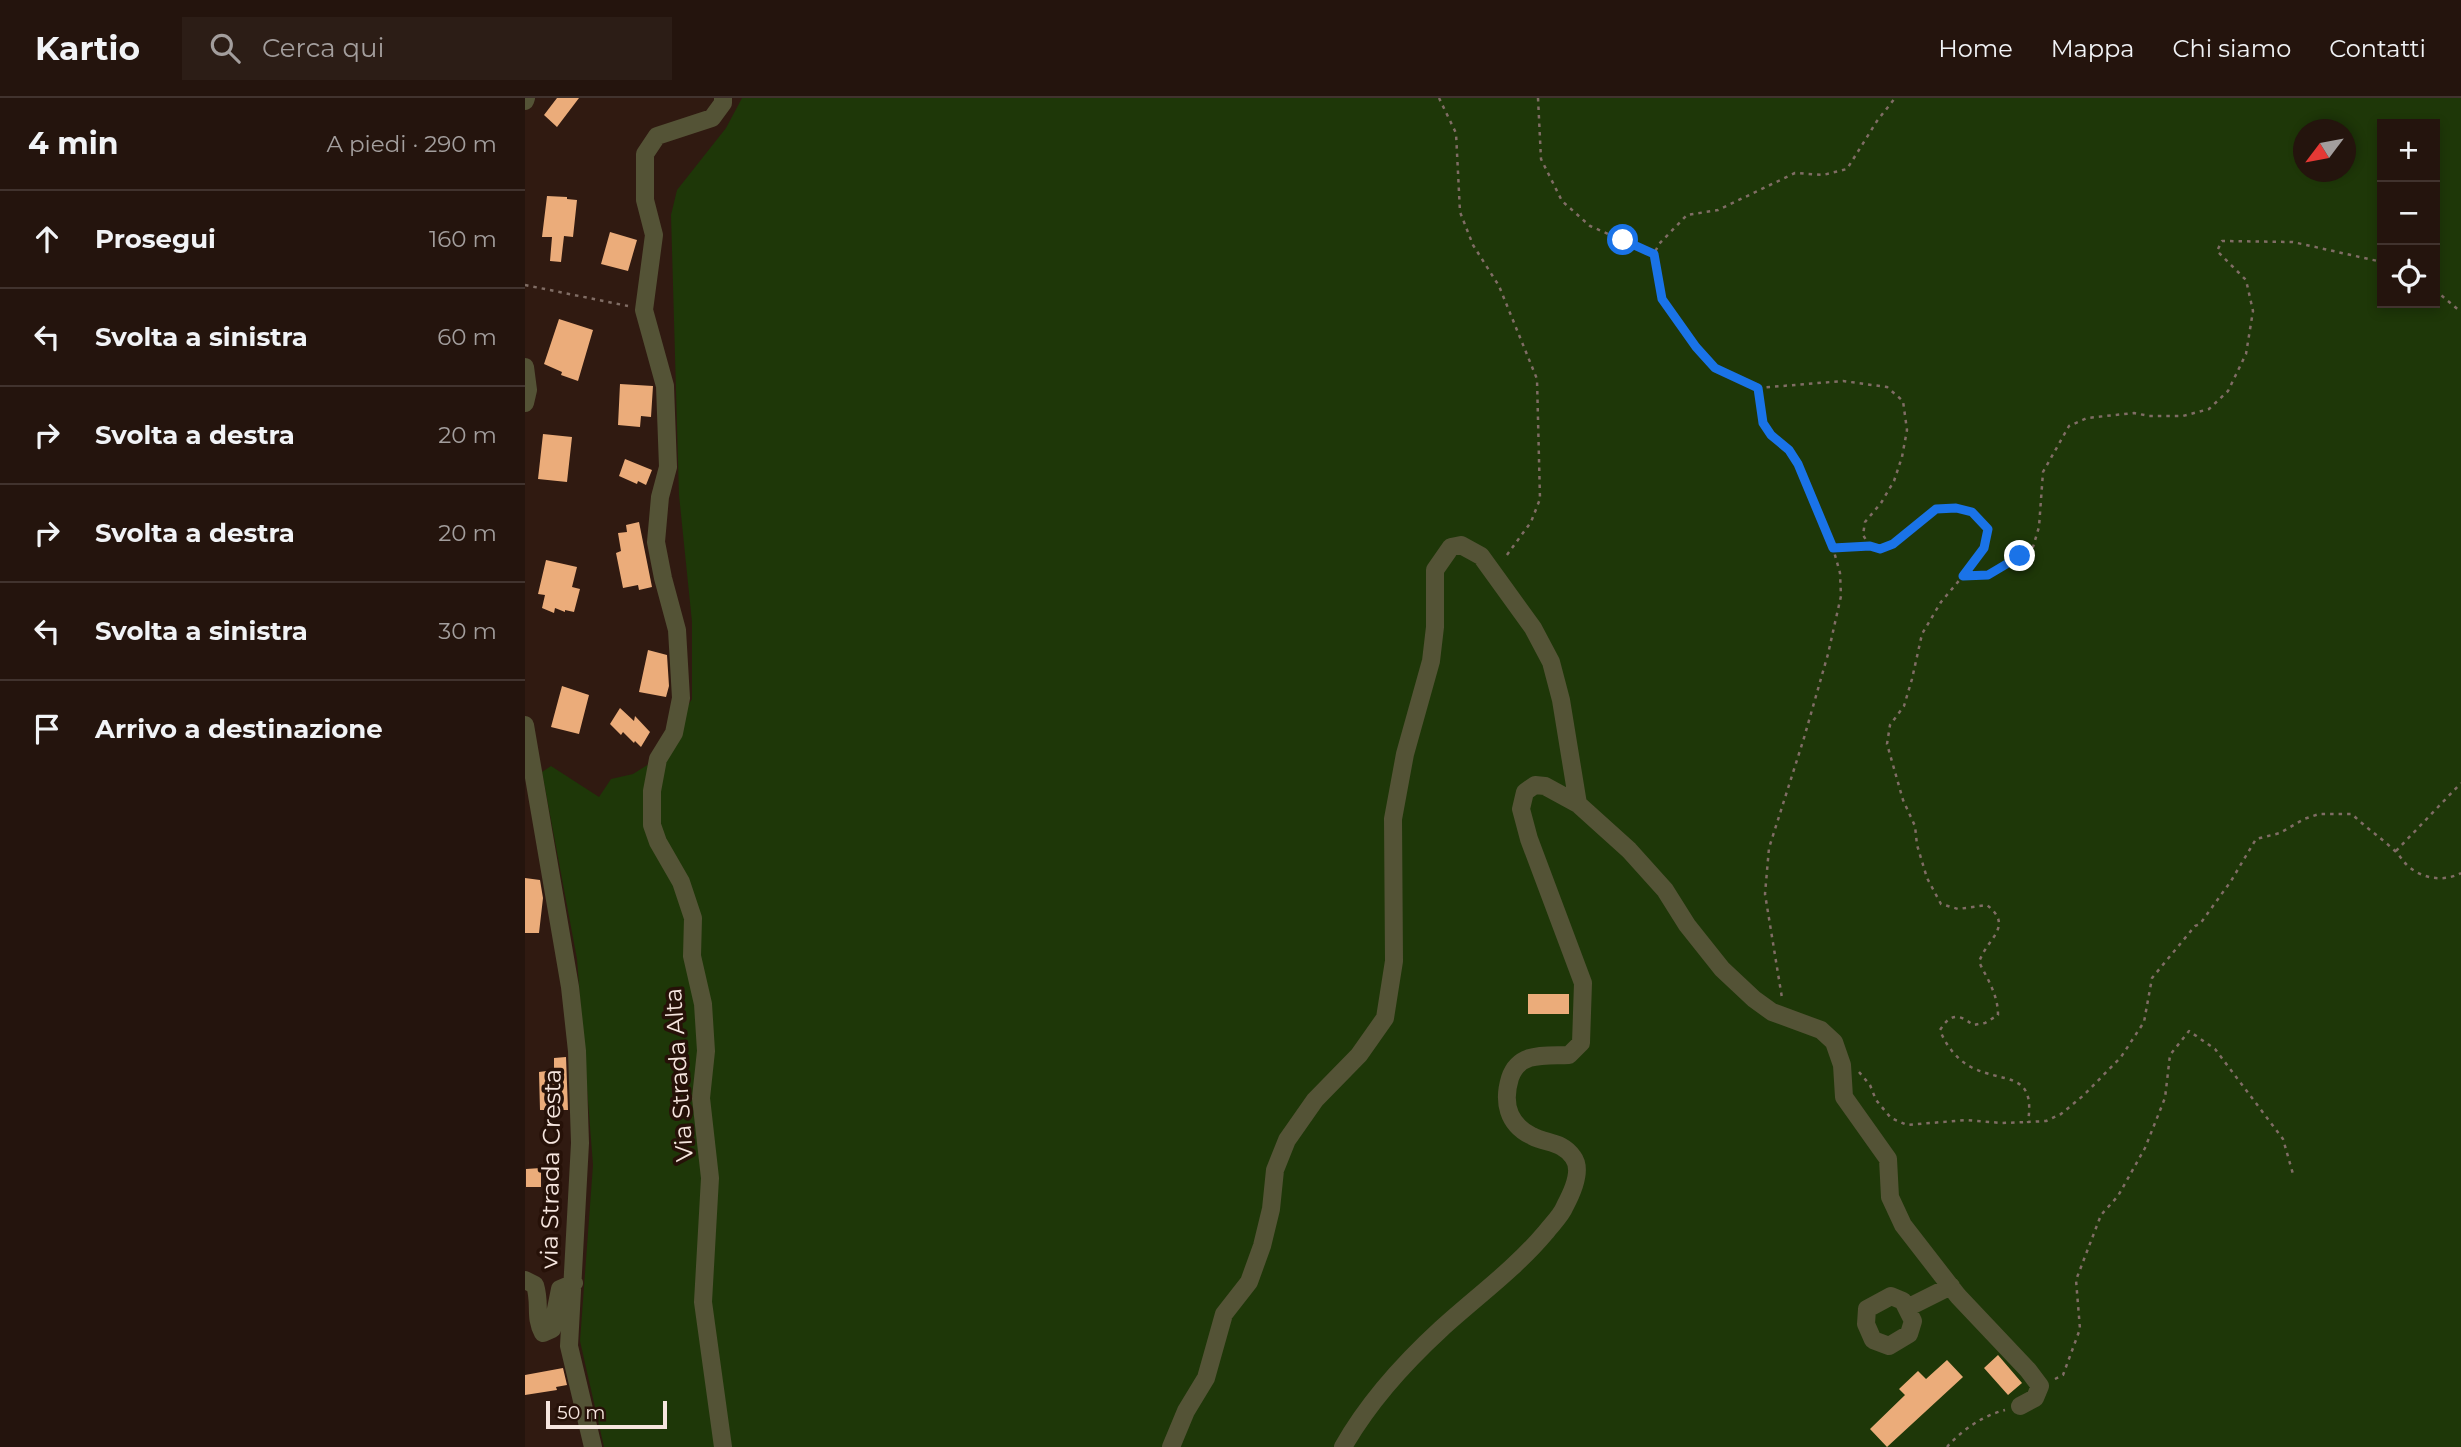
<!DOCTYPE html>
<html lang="it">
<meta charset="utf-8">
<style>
:root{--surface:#24140d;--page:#2c1d16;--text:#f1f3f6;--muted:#a39e9d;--line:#41332e}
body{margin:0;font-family:Montserrat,sans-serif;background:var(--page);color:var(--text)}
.controls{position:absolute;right:21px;top:21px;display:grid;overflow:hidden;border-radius:0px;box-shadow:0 4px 10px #0003}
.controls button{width:63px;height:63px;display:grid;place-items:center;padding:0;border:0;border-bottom:2px solid var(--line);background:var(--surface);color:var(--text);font:35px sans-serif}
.compass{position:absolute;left:1768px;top:21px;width:63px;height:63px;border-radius:50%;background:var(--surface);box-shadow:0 4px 10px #0003;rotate:238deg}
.scale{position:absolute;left:21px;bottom:18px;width:121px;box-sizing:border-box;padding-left:7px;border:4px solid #f6e6df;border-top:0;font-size:19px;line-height:24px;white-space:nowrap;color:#f6e6df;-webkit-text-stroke:5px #261108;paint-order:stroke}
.stop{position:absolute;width:21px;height:21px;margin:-16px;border:5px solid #1a73e8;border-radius:50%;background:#fff}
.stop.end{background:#1a73e8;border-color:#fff;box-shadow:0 2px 7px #0008}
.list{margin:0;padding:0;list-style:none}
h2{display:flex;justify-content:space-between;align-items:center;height:91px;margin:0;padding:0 28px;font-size:30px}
h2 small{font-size:23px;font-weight:400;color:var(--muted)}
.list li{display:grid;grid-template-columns:46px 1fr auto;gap:21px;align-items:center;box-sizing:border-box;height:98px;padding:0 28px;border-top:2px solid var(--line)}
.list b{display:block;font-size:26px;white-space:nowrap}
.list em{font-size:23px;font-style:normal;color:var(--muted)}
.icon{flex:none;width:38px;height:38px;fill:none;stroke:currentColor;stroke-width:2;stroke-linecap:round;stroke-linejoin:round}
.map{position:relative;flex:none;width:1936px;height:1349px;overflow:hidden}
header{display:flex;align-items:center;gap:42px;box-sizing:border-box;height:98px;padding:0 35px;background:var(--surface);border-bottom:2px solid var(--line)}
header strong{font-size:33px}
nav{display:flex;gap:38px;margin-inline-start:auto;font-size:24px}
.search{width:490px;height:63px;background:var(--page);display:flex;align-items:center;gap:18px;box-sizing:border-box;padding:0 24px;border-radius:0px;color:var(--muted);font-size:26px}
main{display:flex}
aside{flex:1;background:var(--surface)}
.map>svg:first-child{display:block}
</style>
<header>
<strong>Kartio</strong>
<div class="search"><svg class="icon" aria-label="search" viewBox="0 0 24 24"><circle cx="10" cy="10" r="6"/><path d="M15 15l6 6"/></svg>Cerca qui</div>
<nav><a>Home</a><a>Mappa</a><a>Chi siamo</a><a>Contatti</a></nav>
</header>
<main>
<aside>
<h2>4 min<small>A piedi · 290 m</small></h2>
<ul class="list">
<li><svg class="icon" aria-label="ahead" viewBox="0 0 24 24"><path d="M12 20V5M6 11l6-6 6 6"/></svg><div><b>Prosegui</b></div><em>160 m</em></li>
<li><svg class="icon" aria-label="left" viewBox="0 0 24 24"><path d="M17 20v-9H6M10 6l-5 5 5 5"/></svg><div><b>Svolta a sinistra</b></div><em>60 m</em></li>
<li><svg class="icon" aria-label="right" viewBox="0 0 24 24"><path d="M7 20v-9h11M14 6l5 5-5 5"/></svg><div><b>Svolta a destra</b></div><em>20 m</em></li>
<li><svg class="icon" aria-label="right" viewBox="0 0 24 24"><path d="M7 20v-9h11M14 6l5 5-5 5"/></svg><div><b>Svolta a destra</b></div><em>20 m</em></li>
<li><svg class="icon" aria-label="left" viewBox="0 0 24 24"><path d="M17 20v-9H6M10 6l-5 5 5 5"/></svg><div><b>Svolta a sinistra</b></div><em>30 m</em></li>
<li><svg class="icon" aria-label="arrive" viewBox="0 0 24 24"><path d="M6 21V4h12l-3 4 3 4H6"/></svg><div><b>Arrivo a destinazione</b></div></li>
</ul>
</aside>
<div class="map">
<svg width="1936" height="1349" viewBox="0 0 1936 1349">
<rect width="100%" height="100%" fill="#301a11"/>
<path fill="#1e3708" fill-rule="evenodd" d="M 217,0 L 1936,0 L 1936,1349 L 79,1349 L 55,1243 L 68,1067 L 52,861 L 17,674 L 26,668 L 74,699 L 86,681 L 108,676 L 127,664 L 167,601 L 167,524 L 154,397 L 146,117 L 152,92 L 201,30 ZM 1857,26 L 1910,26 L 1910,205 L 1857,205 ZM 1778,32 L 1820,32 L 1820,74 L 1778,74 Z"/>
<path fill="#ebac7a" d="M 32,0 L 54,0 L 32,29 L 19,17 Z
M 22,98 L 42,99 L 42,101 L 52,102 L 48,139 L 39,138 L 36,164 L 25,163 L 27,139 L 17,139 Z
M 85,134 L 112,142 L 103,173 L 76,166 Z
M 34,221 L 68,232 L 53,283 L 36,277 L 37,274 L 19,266 Z
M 95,286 L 128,288 L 126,319 L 116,318 L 115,329 L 93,327 Z
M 18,336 L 47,339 L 42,384 L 13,381 Z
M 100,361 L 127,372 L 121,387 L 113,383 L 112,386 L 94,378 Z
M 114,424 L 127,489 L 114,492 L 113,487 L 98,490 L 91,455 L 96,453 L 93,435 L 102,434 L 101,427 Z
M 21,462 L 52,469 L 47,489 L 55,491 L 49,514 L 40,512 L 40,514 L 30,510 L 29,515 L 17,510 L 20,497 L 13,496 Z
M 123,552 L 142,557 L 144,588 L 141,599 L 114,594 Z
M 37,588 L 64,597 L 54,636 L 26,629 Z
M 95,610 L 109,623 L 110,618 L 125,634 L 116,649 L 110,643 L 109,645 L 98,634 L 96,637 L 85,626 Z
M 0,780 L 15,782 L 18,800 L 14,835 L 0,835 Z
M 1003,896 L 1044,896 L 1044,916 L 1003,916 Z
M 41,959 L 43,1012 L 15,1012 L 14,974 L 29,972 L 29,960 Z
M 16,1070 L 16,1089 L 1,1089 L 1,1071 Z
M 1473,1257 L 1497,1285 L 1483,1297 L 1459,1270 Z
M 1422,1262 L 1438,1279 L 1362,1349 L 1345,1331 L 1380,1297 L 1374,1291 L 1393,1273 L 1401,1281 Z
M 38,1270 L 42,1287 L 31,1289 L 32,1292 L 0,1297 L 0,1277 Z"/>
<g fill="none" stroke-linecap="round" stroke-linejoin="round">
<path stroke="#806d65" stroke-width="2.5" stroke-dasharray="3.5 5" stroke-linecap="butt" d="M 914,0 L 931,35 L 935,114 L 948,147 L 974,188 L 1012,281 L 1015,401 L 1006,424 L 979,461
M 1013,0 L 1016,61 L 1037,103 L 1065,128 L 1129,156
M 0,187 L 103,208
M 1910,192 L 1936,214
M 1233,290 L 1239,325 L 1246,336 L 1264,352 L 1273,366 L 1308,450 L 1315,475 L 1316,498 L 1303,556 L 1279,640 L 1244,750 L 1240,796 L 1257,900
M 1345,448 L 1338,437 L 1340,424 L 1356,405 L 1369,383 L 1377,359 L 1382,332 L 1378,303 L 1362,289 L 1318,283 L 1233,290 L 1190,269 L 1171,249 L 1137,201 L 1129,156 L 1134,146 L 1162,117 L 1193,112 L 1270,75 L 1298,77 L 1322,71 L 1352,23 L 1370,0
M 1308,450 L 1345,448 L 1355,451 L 1368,446 L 1411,411 L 1431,410 L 1447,414 L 1463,431 L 1459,450 L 1454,459 L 1416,504 L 1397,536 L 1387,581 L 1379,608 L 1365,627 L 1362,646 L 1378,702 L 1390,728 L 1392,747 L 1402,780 L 1416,806 L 1433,811 L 1462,807 C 1489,829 1463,839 1454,864 C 1463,882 1473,897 1473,917 L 1460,925 L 1448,927 C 1433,915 1425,916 1415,932 C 1420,946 1432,962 1446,969 C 1478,986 1511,972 1503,1024 L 1521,1023 L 1536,1016 L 1559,997 L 1596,959 L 1619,924 L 1627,880 L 1670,828 L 1675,826 L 1706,783 L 1731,741 L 1755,735 L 1779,721 L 1794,716 L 1827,716 C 1840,729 1855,739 1869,752 C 1875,757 1878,764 1884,769 C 1899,781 1919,784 1936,775
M 1438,478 L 1463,476 L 1508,449 L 1514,429 L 1518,374 L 1544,328 L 1562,320 L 1609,315 L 1624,318 L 1658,318 L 1684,311 L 1703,293 L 1721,256 L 1728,213 L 1721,182 L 1692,153 L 1697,143 L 1768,144 L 1857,164
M 1871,753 L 1936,685
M 1334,974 L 1345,987 L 1351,1002 L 1366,1020 L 1382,1027 L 1441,1022 L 1477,1025 L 1503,1024
M 1530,1281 L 1538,1277 L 1555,1231 L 1551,1182 L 1576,1117 L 1593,1098 L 1620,1050 L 1640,1000 L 1645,957 L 1664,933 L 1690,951 L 1758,1041 L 1768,1076
M 1422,1349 C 1437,1332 1457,1318 1480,1312"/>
<path stroke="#545336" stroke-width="18" d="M 198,0 L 198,5 L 187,20 L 132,38 L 120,56 L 120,102 L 129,137 L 119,212 L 140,288 L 143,369 L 135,399 L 131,444 L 138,480 L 152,532 L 156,600 L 149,635 L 133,661 L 127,693 L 127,727 L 133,744 L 156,784 L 168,820 L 167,858 L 178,906 L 181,953 L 176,1000 L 185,1080 L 178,1204 L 198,1349
M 0,3 L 1,0
M 0,269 L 3,292 L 0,305
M 0,627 L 45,889 L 52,953 L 55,1045 L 44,1248 L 68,1349
M 1053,706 L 1104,752 L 1140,792 L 1162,827 L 1197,871 L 1229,901 L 1247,914 L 1296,932 L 1309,944 L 1317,967 L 1319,999 L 1363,1061 L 1365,1099 L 1378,1127 L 1433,1198 L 1503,1272 L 1515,1288 L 1510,1300 L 1495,1308
M 0,1182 L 10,1187 C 16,1207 9,1218 18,1235 L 27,1231 L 35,1191 L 49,1185
M 1366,1198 L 1378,1203 L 1388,1223 L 1384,1236 L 1364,1248 L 1348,1242 L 1341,1226 L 1342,1211 Z
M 1382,1210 L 1426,1188
M 646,1349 L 661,1313 L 681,1280 L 699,1216 L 724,1184 L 737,1148 L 746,1111 L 750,1072 L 762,1042 L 790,1002 L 834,957 L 860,920 L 869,863 L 868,721 L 880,656 L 906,563 L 910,529 L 910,472 L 926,449 L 936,447 L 956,458 L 1008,530 L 1026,564 L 1036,602 L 1053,706 L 1020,688 L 1010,687 L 1000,694 L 996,711 L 1004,741 L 1058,885 L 1056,945 L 1044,957 C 1021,958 994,953 985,980 C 978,1003 982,1026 1007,1038 C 1022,1046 1037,1043 1048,1059 C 1058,1072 1047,1095 1040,1108 C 1036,1118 1027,1126 1021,1134 C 990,1171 951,1199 916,1231 C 879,1265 843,1305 818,1349"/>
</g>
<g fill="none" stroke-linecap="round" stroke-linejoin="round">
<path stroke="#1a73e8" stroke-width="9" d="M 1098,142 L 1129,156 L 1137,201 L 1171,249 L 1190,270 L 1233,290 L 1238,325 L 1246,337 L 1264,352 L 1273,366 L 1308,450 L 1345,448 L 1355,451 L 1368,446 L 1411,411 L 1431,410 L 1447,414 L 1463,431 L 1459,450 L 1438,478 L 1463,477 L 1495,458"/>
</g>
<g text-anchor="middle" stroke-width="7" stroke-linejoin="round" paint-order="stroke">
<g font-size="24" fill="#f6e6df" stroke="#261108">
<text transform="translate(154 977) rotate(-94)" y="8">Via Strada Alta</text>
<text transform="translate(26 1071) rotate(-89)" y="8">via Strada Cresta</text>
</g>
</g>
</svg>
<div class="controls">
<button>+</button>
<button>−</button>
<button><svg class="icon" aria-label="locate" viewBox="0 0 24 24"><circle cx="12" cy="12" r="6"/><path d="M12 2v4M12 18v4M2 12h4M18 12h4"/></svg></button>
</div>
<svg class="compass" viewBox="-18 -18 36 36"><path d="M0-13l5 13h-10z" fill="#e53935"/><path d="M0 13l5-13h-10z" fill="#a39e9d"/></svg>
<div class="scale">50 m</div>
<div class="stop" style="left:1098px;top:142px"></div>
<div class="stop end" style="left:1495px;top:458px"></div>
</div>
</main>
